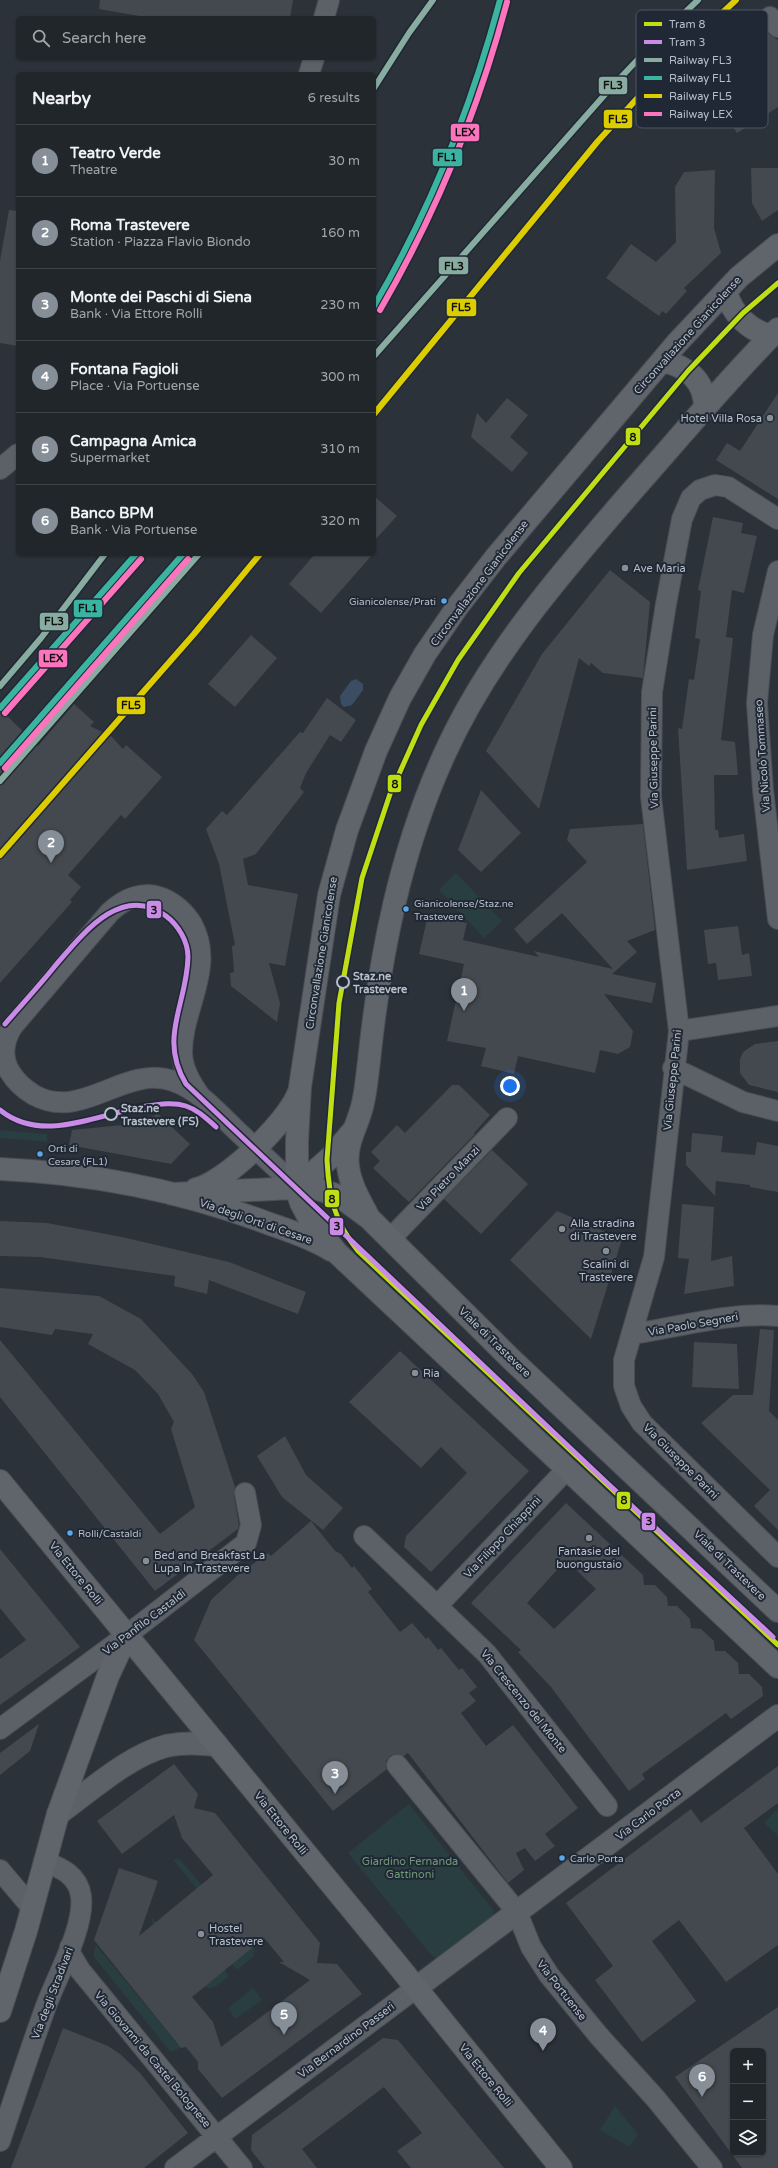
<!DOCTYPE html>
<meta charset="utf-8">
<style>
:root{--surface:#21262b;--page:#2d3237;--text:#f1f3f6;--muted:#a2a5a9;--line:#3e4347;--accent:#868e97}
body{margin:0;font-family:"Varela Round",sans-serif;background:var(--page);color:var(--text)}
.controls{position:absolute;right:12px;bottom:12px;display:grid;overflow:hidden;border-radius:6px;box-shadow:0 1px 3px #0004}
.controls button{width:36px;height:36px;display:grid;place-items:center;padding:0;border:0;border-bottom:1px solid var(--line);background:var(--surface);color:var(--text);font:20px sans-serif}
.you{position:absolute;left:510px;top:1086px;width:14px;height:14px;margin:-10px;border:3px solid #fff;border-radius:50%;background:#1a73e8;box-shadow:0 0 0 6px #1a73e833}
.badge{display:grid;place-items:center;width:26px;height:26px;border-radius:50%;background:var(--accent);color:#fff;font-size:13px;font-weight:700}
.pin{position:absolute;translate:-50% -33px;filter:drop-shadow(0 1px 2px #0008)}
.pin::after{content:'';position:absolute;top:21px;width:14px;height:12px;background:inherit;clip-path:polygon(0 0,100% 0,50% 100%)}
.list{margin:0;padding:0;list-style:none}
h2{display:flex;justify-content:space-between;align-items:center;height:52px;margin:0;padding:0 16px;font-size:17px}
h2 small{font-size:13px;font-weight:400;color:var(--muted)}
.list li{display:grid;grid-template-columns:26px 1fr auto;gap:12px;align-items:center;box-sizing:border-box;height:72px;padding:0 16px;border-top:1px solid var(--line)}
.list b{display:block;font-size:15px;white-space:nowrap}
.list p{margin:0;font-size:13px;white-space:nowrap;color:var(--muted)}
.list em{font-size:13px;font-style:normal;color:var(--muted)}
.icon{flex:none;width:22px;height:22px;fill:none;stroke:currentColor;stroke-width:2;stroke-linecap:round;stroke-linejoin:round}
.map{position:relative;flex:none;width:778px;height:2168px;overflow:hidden}
.search{position:absolute;background:var(--surface);box-shadow:0 1px 3px #0004;left:16px;top:16px;width:360px;height:44px;display:flex;align-items:center;gap:10px;box-sizing:border-box;padding:0 14px;border-radius:6px;color:var(--muted);font-size:15px}
.panel{position:absolute;background:var(--surface);box-shadow:0 1px 3px #0004;left:16px;top:72px;width:360px;height:484px;border-radius:6px}
.map>svg:first-child{display:block}
</style>
<div class="map">
<svg width="778" height="2168" viewBox="0 0 778 2168">
<rect width="100%" height="100%" fill="#2c3239"/>
<path fill="#293e40" d="M 456,873 L 502,921 L 484,938 L 439,890 Z
M 0,1130 L 47,1134 L 47,1142 L 0,1138 Z
M 409,1804 L 494,1911 L 492,1919 L 437,1958 L 432,1956 L 348,1853 Z
M 778,1808 L 778,1836 L 764,1823 Z
M 179,1858 L 255,1950 L 253,1957 L 237,1970 L 232,1964 L 244,1946 L 173,1860 Z
M 152,1917 L 205,1980 L 224,1970 L 229,1976 C 221,1982 214,1991 204,1987 L 154,1927 L 152,1923 Z
M 96,1945 L 179,2046 L 181,2047 L 172,2052 L 169,2050 L 94,1957 L 94,1951 Z
M 253,1988 L 262,2000 L 235,2019 L 228,2008 Z
M 615,2106 L 638,2134 L 629,2147 L 600,2130 Z"/>
<path fill="#3b4d62" d="M 356,679 L 363,684 L 363,690 L 352,705 L 344,707 L 341,704 L 340,696 L 351,681 Z"/>
<path fill="#44494f" fill-rule="evenodd" d="M 100,0 L 293,0 L 290,18 L 151,18 L 99,9 Z
M 757,13 L 761,24 L 769,34 L 778,40 L 778,107 L 737,133 L 731,124 L 724,95 L 713,98 L 705,86 L 701,67 L 716,53 L 716,49 L 731,33 Z
M 751,168 L 778,168 L 778,210 L 762,221 L 752,203 Z
M 715,170 L 714,228 L 721,253 L 684,288 L 687,291 L 666,314 L 662,311 L 659,316 L 606,278 L 631,244 L 656,262 L 676,242 L 675,187 L 684,172 Z
M 9,210 L 18,211 L 18,346 L 0,343 L 0,261 Z
M 778,393 L 778,499 L 716,460 L 727,443 L 740,451 Z
M 507,398 L 528,415 L 510,437 L 528,453 L 512,472 L 471,437 L 477,413 L 486,423 Z
M 374,496 L 397,516 L 374,541 Z
M 713,517 L 743,523 L 741,533 L 757,536 L 744,593 L 732,590 L 726,637 L 733,638 L 721,740 L 735,742 L 738,775 L 714,775 L 715,830 L 718,830 L 719,838 L 744,834 L 747,861 L 687,870 L 678,728 L 682,729 L 689,679 L 694,680 L 700,639 L 695,638 L 701,591 L 698,590 Z
M 315,554 L 373,554 L 321,613 L 289,584 Z
M 610,570 L 650,602 L 643,678 L 603,673 L 591,663 L 589,666 L 579,658 L 539,809 L 486,751 L 542,654 Z
M 251,635 L 277,658 L 235,707 L 208,684 Z
M 327,698 L 356,720 L 341,742 L 330,735 L 306,773 L 300,788 L 304,792 L 256,854 L 243,859 L 248,885 L 298,894 L 285,966 L 269,963 L 280,1003 L 277,1022 L 231,986 L 230,973 L 234,972 L 232,946 L 235,945 L 219,864 L 206,829 L 222,811 L 227,815 L 300,732 L 303,733 Z
M 74,704 L 94,722 L 90,726 L 111,736 L 123,749 L 126,745 L 162,777 L 125,819 L 121,815 L 68,875 L 81,887 L 70,900 L 72,902 L 0,983 L 0,709 L 38,746 Z
M 481,790 L 521,833 L 481,872 L 458,850 Z
M 643,824 L 655,930 L 627,941 L 637,952 L 612,974 L 656,983 L 652,1003 L 604,994 L 633,1031 L 630,1047 L 618,1054 L 600,1050 L 595,1073 L 518,1056 L 514,1074 L 481,1066 L 486,1048 L 447,1041 L 464,964 L 419,954 L 428,915 L 467,923 L 463,940 L 539,957 L 534,951 L 613,969 L 562,913 L 527,944 L 514,929 L 587,862 L 567,840 L 570,829 Z
M 738,926 L 742,955 L 749,953 L 752,976 L 718,980 L 716,963 L 708,964 L 704,930 Z
M 778,1041 L 778,1092 L 749,1085 L 740,1073 L 740,1059 L 743,1052 L 755,1044 Z
M 452,1085 L 459,1085 L 490,1115 L 474,1133 L 475,1134 L 409,1202 L 373,1168 L 380,1161 L 371,1152 L 397,1125 L 405,1133 Z
M 158,1114 L 190,1144 L 171,1164 L 69,1145 L 72,1130 L 133,1124 Z
M 692,1133 L 723,1136 L 721,1152 L 755,1155 L 757,1142 L 778,1146 L 778,1192 L 750,1187 L 750,1185 L 716,1181 L 715,1196 L 686,1165 L 686,1152 L 691,1152 Z
M 492,1150 L 528,1184 L 481,1234 L 444,1199 Z
M 682,1204 L 714,1207 L 711,1261 L 732,1256 L 734,1286 L 684,1294 L 689,1259 L 678,1258 Z
M 557,1211 L 622,1239 L 591,1339 L 510,1260 Z
M 0,1221 L 47,1223 L 122,1237 L 229,1262 L 306,1292 L 298,1314 L 209,1280 L 207,1294 L 174,1286 L 175,1276 L 40,1257 L 0,1256 Z
M 0,1288 L 99,1296 L 141,1319 L 192,1374 L 204,1392 L 235,1487 L 234,1495 L 239,1526 L 238,1529 L 155,1591 L 0,1397 L 0,1340 L 160,1534 L 195,1507 L 171,1429 L 174,1422 L 158,1394 L 135,1370 L 88,1344 L 93,1334 L 55,1329 L 52,1335 L 0,1327 Z
M 760,1329 L 774,1330 L 769,1411 L 778,1420 L 778,1530 L 754,1506 L 770,1490 L 701,1423 L 733,1395 L 753,1395 Z
M 694,1342 L 737,1344 L 739,1389 L 692,1387 Z
M 400,1351 L 529,1471 L 431,1572 L 404,1547 L 406,1536 L 467,1473 L 441,1447 L 421,1468 L 349,1402 Z
M 285,1436 L 306,1475 L 343,1508 L 323,1530 L 282,1497 L 257,1456 Z
M 566,1503 L 643,1575 L 644,1585 L 655,1585 L 667,1597 L 668,1606 L 677,1606 L 690,1619 L 691,1628 L 701,1629 L 714,1641 L 715,1651 L 725,1651 L 738,1663 L 739,1674 L 749,1674 L 762,1687 L 763,1696 L 731,1719 L 726,1713 L 642,1774 L 645,1779 L 629,1791 L 551,1687 L 518,1652 L 521,1650 L 471,1603 ZM 566,1560 L 596,1589 L 554,1629 L 527,1603 Z
M 311,1521 L 335,1551 L 341,1554 L 352,1568 L 354,1566 L 372,1589 L 368,1592 L 400,1632 L 412,1623 L 426,1639 L 428,1637 L 438,1650 L 441,1648 L 459,1670 L 462,1668 L 477,1687 L 469,1693 L 476,1701 L 461,1713 L 486,1746 L 513,1725 L 578,1808 L 545,1834 L 555,1846 L 535,1861 L 525,1848 L 516,1853 L 524,1870 L 508,1883 L 408,1753 L 404,1756 L 396,1754 L 390,1756 L 386,1761 L 387,1769 L 333,1811 L 194,1640 L 211,1600 L 238,1575 L 268,1553 L 271,1556 Z
M 0,1549 L 80,1647 L 0,1705 L 0,1659 L 26,1640 L 0,1608 Z
M 39,1724 L 30,1751 L 0,1775 L 0,1753 Z
M 174,1764 L 198,1794 L 194,1808 L 215,1813 L 320,1943 L 317,1963 L 337,1964 L 362,1994 L 222,2098 L 198,2069 L 198,2062 L 186,2047 L 181,2048 L 94,1940 L 119,1868 L 158,1881 L 139,1936 L 213,1875 L 182,1838 L 174,1815 L 122,1854 L 97,1821 ZM 264,1938 L 284,1962 L 279,1962 L 310,1980 L 221,2047 L 213,2022 L 192,1997 Z
M 778,1766 L 778,1803 L 744,1828 L 778,1874 L 778,1945 L 726,1982 L 679,1920 L 652,1941 L 696,2001 L 642,2042 L 595,1980 L 613,1966 L 566,1903 L 691,1809 L 701,1823 Z
M 778,2007 L 778,2168 L 742,2168 L 675,2077 ZM 733,2051 L 763,2051 L 763,2153 L 733,2153 Z
M 63,2028 L 108,2046 L 120,2054 L 140,2073 L 188,2133 L 144,2168 L 11,2168 Z
M 383,2038 L 398,2040 L 504,2168 L 411,2168 L 397,2151 L 422,2133 L 384,2087 L 302,2149 L 317,2168 L 265,2168 L 251,2150 L 252,2135 Z"/>
<g fill="none" stroke-linecap="round" stroke-linejoin="round">
<g stroke="#4a4e54" stroke-width="22">
<path id="minor" d="M 770,17 L 778,27
M 324,18 L 329,0
M 309,74 L 314,58
M 0,469 L 18,454
M 778,519 L 728,487 L 715,485 L 700,490 L 691,498 L 682,519 L 666,604 L 652,692 L 651,797 L 679,1031 L 654,1257 L 624,1360 L 624,1386 L 631,1406 L 642,1423 L 778,1557
M 778,571 L 763,635 L 757,703 L 763,790 L 778,919
M 679,1031 L 778,1016
M 673,1068 L 743,1102 L 778,1111
M 200,1096 C 191,1083 183,1070 182,1054 C 181,1009 216,968 192,924 C 185,913 174,903 162,898 C 143,890 124,899 110,912 L 12,1027 C 3,1042 1,1057 10,1072 C 16,1082 24,1089 34,1095 C 82,1122 125,1064 173,1081 C 199,1090 216,1111 235,1129 C 255,1148 276,1168 297,1187
M 390,1239 L 507,1118
M 632,1334 C 681,1327 728,1312 778,1316
M 364,1536 L 487,1654 L 607,1806
M 438,1605 L 566,1470
M 0,1729 L 127,1635 L 246,1543 L 251,1525 L 245,1493
M 397,1765 L 517,1912 L 531,1947 L 549,1975 L 599,2036 L 656,2099 L 712,2168
M 0,1870 L 32,1908
M 70,1947 L 71,1955 L 80,1970 L 242,2168
M 0,2141 C 15,2096 30,2050 46,2006 C 57,1976 85,1927 81,1896 C 78,1875 61,1868 44,1861
M 175,2168 L 416,1988"/>
</g>
<g stroke="#4a4e54" stroke-width="24">
<path id="tertiary" d="M 58,1814 C 89,1792 128,1756 166,1746 C 183,1742 200,1743 217,1745
M 416,1988 L 778,1716"/>
</g>
<g stroke="#4a4e54" stroke-width="24">
<path id="secondary" d="M 778,245 L 739,277 L 677,343 L 496,557 L 458,606 L 425,654 L 400,698 L 376,751 L 347,830 L 329,895 L 300,1087 L 297,1141 L 297,1191 L 301,1203 L 308,1216 L 337,1253 L 778,1667
M 726,291 C 731,313 749,331 772,336
M 662,361 C 687,366 705,380 705,408
M 0,1169 C 91,1173 185,1192 270,1224 C 290,1231 312,1238 331,1250
M 297,1187 L 332,1156 L 352,1132
M 196,1189 C 225,1183 288,1121 298,1094
M 172,1194 L 312,1187 L 339,1196 L 369,1218 L 510,1358 L 778,1611
M 369,1218 C 361,1202 350,1185 348,1166 C 345,1144 357,1127 362,1107 C 366,1092 367,1076 369,1061 C 380,955 400,851 445,753 C 490,654 563,571 633,490 C 681,436 727,380 778,329
M 0,1481 L 396,1963 L 561,2168
M 0,2011 L 26,1931 L 58,1814 L 108,1676 L 127,1635"/>
</g>
<use href="#minor" stroke="#5c6067" stroke-width="20"/>
<use href="#tertiary" stroke="#5c6067" stroke-width="22"/>
<use href="#secondary" stroke="#60646b" stroke-width="22"/>
<g stroke="#1f2834" stroke-width="9">
<path id="rail-1" d="M 374,88 L 409,33 L 433,0
M 374,356 L 608,91 L 659,37 L 698,0
M 0,686 L 41,638 L 105,554
M 0,781 L 199,554"/>
</g>
<g stroke="#1f2834" stroke-width="9">
<path id="rail-2" d="M 374,306 C 431,209 471,108 500,0
M 0,708 L 136,554
M 0,763 L 183,554"/>
</g>
<g stroke="#1f2834" stroke-width="9">
<path id="rail-3" d="M 374,414 L 598,141 L 678,54 L 736,0
M 0,855 L 194,634 L 260,554"/>
</g>
<g stroke="#1f2834" stroke-width="9">
<path id="rail-4" d="M 380,310 C 437,212 478,111 507,2
M 5,713 L 141,559
M 5,768 L 188,559"/>
</g>
<use href="#rail-1" stroke="#88aca0" stroke-width="6"/>
<use href="#rail-2" stroke="#3ab4a0" stroke-width="6"/>
<use href="#rail-3" stroke="#dccc00" stroke-width="6"/>
<use href="#rail-4" stroke="#fc73be" stroke-width="6"/>
<g stroke="#1f2834" stroke-width="8">
<path id="tram-1" d="M 778,283 L 743,313 L 688,371 L 519,573 L 458,660 L 421,725 L 390,794 L 362,878 L 339,1003 L 327,1160 C 329,1197 334,1221 358,1251 L 778,1645"/>
</g>
<g stroke="#1f2834" stroke-width="8">
<path id="tram-2" d="M 5,1024 C 22,1004 39,986 55,966 C 81,936 121,882 166,916 C 178,925 188,941 188,957 C 187,1005 158,1037 186,1084 L 605,1481 L 773,1637
M 0,1110 C 43,1145 100,1113 147,1106 C 160,1104 174,1102 186,1106 C 198,1110 207,1119 216,1127"/>
</g>
<use href="#tram-1" stroke="#bfdf14" stroke-width="5"/>
<use href="#tram-2" stroke="#ca8be6" stroke-width="5"/>
</g>
<g fill="#868e97" stroke="#1f2834" stroke-width="1.5">
<circle cx="770" cy="418" r="4"/>
<circle cx="625" cy="568" r="4"/>
<circle cx="562" cy="1229" r="4"/>
<circle cx="606" cy="1251" r="4"/>
<circle cx="415" cy="1373" r="4"/>
<circle cx="589" cy="1538" r="4"/>
<circle cx="146" cy="1561" r="4"/>
<circle cx="201" cy="1934" r="4"/>
</g>
<g fill="#5aa8eb" stroke="#1f2834" stroke-width="1.5">
<circle cx="444" cy="601" r="3.5"/>
<circle cx="406" cy="909" r="3.5"/>
<circle cx="40" cy="1154" r="3.5"/>
<circle cx="70" cy="1533" r="3.5"/>
<circle cx="562" cy="1858" r="3.5"/>
</g>
<g fill="#1f2834" stroke="#b7bfc9" stroke-width="2">
<circle cx="343" cy="982" r="6"/>
<circle cx="111" cy="1114" r="6"/>
</g>
<g text-anchor="middle" stroke-width="4" stroke-linejoin="round" paint-order="stroke">
<g font-size="10" fill="#b7bfc9" stroke="#1f2834" text-anchor="start">
<text x="436" y="605" text-anchor="end">Gianicolense/Prati</text>
<text x="414" y="907">Gianicolense/Staz.ne<tspan x="414" dy="13">Trastevere</tspan></text>
<text x="48" y="1152">Orti di<tspan x="48" dy="13">Cesare (FL1)</tspan></text>
<text x="78" y="1537">Rolli/Castaldi</text>
<text x="570" y="1862">Carlo Porta</text>
</g>
<g font-size="11" fill="#b7bfc9" stroke="#1f2834">
<text transform="translate(687 335) rotate(-48)" y="4">Circonvallazione Gianicolense</text>
<text transform="translate(479 583) rotate(-53)" y="4">Circonvallazione Gianicolense</text>
<text transform="translate(762 756) rotate(-94)" y="4">Via Nicolò Tommaseo</text>
<text transform="translate(653 758) rotate(-91)" y="4">Via Giuseppe Parini</text>
<text transform="translate(321 953) rotate(-81)" y="4">Circonvallazione Gianicolense</text>
<text transform="translate(672 1080) rotate(-84)" y="4">Via Giuseppe Parini</text>
<text transform="translate(448 1178) rotate(-46)" y="4">Via Pietro Manzi</text>
<text transform="translate(256 1221) rotate(19)" y="4">Via degli Orti di Cesare</text>
<text transform="translate(693 1324) rotate(-10)" y="4">Via Paolo Segneri</text>
<text transform="translate(495 1342) rotate(44)" y="4">Viale di Trastevere</text>
<text transform="translate(681 1461) rotate(45)" y="4">Via Giuseppe Parini</text>
<text transform="translate(502 1537) rotate(-47)" y="4">Via Filippo Chiappini</text>
<text transform="translate(730 1565) rotate(44)" y="4">Viale di Trastevere</text>
<text transform="translate(76 1573) rotate(51)" y="4">Via Ettore Rolli</text>
<text transform="translate(144 1622) rotate(-37)" y="4">Via Panfilo Castaldi</text>
<text transform="translate(524 1701) rotate(51)" y="4">Via Crescenzo del Monte</text>
<text transform="translate(648 1814) rotate(-37)" y="4">Via Carlo Porta</text>
<text transform="translate(281 1823) rotate(51)" y="4">Via Ettore Rolli</text>
<text transform="translate(562 1990) rotate(52)" y="4">Via Portuense</text>
<text transform="translate(52 1993) rotate(-69)" y="4">Via degli Stradivari</text>
<text transform="translate(346 2040) rotate(-37)" y="4">Via Bernardino Passeri</text>
<text transform="translate(153 2059) rotate(50)" y="4">Via Giovanni da Castel Bolognese</text>
<text transform="translate(486 2075) rotate(51)" y="4">Via Ettore Rolli</text>
</g>
<g font-size="11" fill="#b7bfc9" stroke="#1f2834" text-anchor="start">
<text x="762" y="422" text-anchor="end">Hotel Villa Rosa</text>
<text x="633" y="572">Ave Maria</text>
<text x="570" y="1227">Alla stradina<tspan x="570" dy="13">di Trastevere</tspan></text>
<text x="606" y="1268" text-anchor="middle">Scalini di<tspan x="606" dy="13">Trastevere</tspan></text>
<text x="423" y="1377">Ria</text>
<text x="589" y="1555" text-anchor="middle">Fantasie del<tspan x="589" dy="13">buongustaio</tspan></text>
<text x="154" y="1559">Bed and Breakfast La<tspan x="154" dy="13">Lupa In Trastevere</tspan></text>
<text x="209" y="1932">Hostel<tspan x="209" dy="13">Trastevere</tspan></text>
</g>
<g font-size="11" font-weight="bold" fill="#b7bfc9" stroke="#1f2834" text-anchor="start">
<text x="353" y="980">Staz.ne<tspan x="353" dy="13">Trastevere</tspan></text>
<text x="121" y="1112">Staz.ne<tspan x="121" dy="13">Trastevere (FS)</tspan></text>
</g>
<g font-size="11" fill="#6f9977" stroke="#1f2834">
<text x="410" y="1865">Giardino Fernanda<tspan x="410" dy="13">Gattinoni</tspan></text>
</g>
</g>
<rect x="636" y="10" width="132" height="118" rx="6" fill="#1f2834" stroke="#4d5561" stroke-width="1"/>
<rect x="644" y="22" width="18" height="4" fill="#bfdf14"/>
<rect x="644" y="40" width="18" height="4" fill="#ca8be6"/>
<rect x="644" y="58" width="18" height="4" fill="#88aca0"/>
<rect x="644" y="76" width="18" height="4" fill="#3ab4a0"/>
<rect x="644" y="94" width="18" height="4" fill="#dccc00"/>
<rect x="644" y="112" width="18" height="4" fill="#fc73be"/>
<g font-size="11" fill="#b7bfc9">
<text x="669" y="28">Tram 8</text>
<text x="669" y="46">Tram 3</text>
<text x="669" y="64">Railway FL3</text>
<text x="669" y="82">Railway FL1</text>
<text x="669" y="100">Railway FL5</text>
<text x="669" y="118">Railway LEX</text>
</g>
<g stroke="#1f2834" stroke-width="1.5">
<rect x="598" y="76" width="30" height="19" rx="4" fill="#88aca0"/>
<rect x="603" y="109" width="30" height="20" rx="4" fill="#dccc00"/>
<rect x="450" y="123" width="30" height="19" rx="4" fill="#fc73be"/>
<rect x="432" y="148" width="31" height="19" rx="4" fill="#3ab4a0"/>
<rect x="438" y="256" width="31" height="19" rx="4" fill="#88aca0"/>
<rect x="446" y="298" width="31" height="19" rx="4" fill="#dccc00"/>
<rect x="625" y="427" width="16" height="19" rx="4" fill="#bfdf14"/>
<rect x="73" y="599" width="30" height="19" rx="4" fill="#3ab4a0"/>
<rect x="39" y="612" width="30" height="19" rx="4" fill="#88aca0"/>
<rect x="38" y="649" width="30" height="19" rx="4" fill="#fc73be"/>
<rect x="116" y="696" width="30" height="19" rx="4" fill="#dccc00"/>
<rect x="387" y="774" width="15" height="19" rx="4" fill="#bfdf14"/>
<rect x="146" y="900" width="16" height="19" rx="4" fill="#ca8be6"/>
<rect x="324" y="1189" width="16" height="19" rx="4" fill="#bfdf14"/>
<rect x="329" y="1217" width="15" height="19" rx="4" fill="#ca8be6"/>
<rect x="616" y="1491" width="15" height="19" rx="4" fill="#bfdf14"/>
<rect x="641" y="1512" width="15" height="19" rx="4" fill="#ca8be6"/>
</g>
<g font-size="11" text-anchor="middle" font-weight="bold" fill="#111">
<text x="613" y="89">FL3</text>
<text x="618" y="123">FL5</text>
<text x="465" y="136">LEX</text>
<text x="447" y="161">FL1</text>
<text x="454" y="270">FL3</text>
<text x="461" y="311">FL5</text>
<text x="633" y="441">8</text>
<text x="88" y="612">FL1</text>
<text x="54" y="625">FL3</text>
<text x="53" y="662">LEX</text>
<text x="131" y="709">FL5</text>
<text x="395" y="788">8</text>
<text x="154" y="914">3</text>
<text x="332" y="1203">8</text>
<text x="337" y="1230">3</text>
<text x="624" y="1504">8</text>
<text x="649" y="1525">3</text>
</g>
</svg>
<div class="controls">
<button>+</button>
<button>−</button>
<button><svg class="icon" aria-label="layers" viewBox="0 0 24 24"><path d="M12 4l9 5-9 5-9-5zM3 14l9 5 9-5"/></svg></button>
</div>
<div class="you"></div>
<div class="pin badge" style="left:464px;top:1011px">1</div>
<div class="pin badge" style="left:51px;top:863px">2</div>
<div class="pin badge" style="left:335px;top:1794px">3</div>
<div class="pin badge" style="left:543px;top:2051px">4</div>
<div class="pin badge" style="left:284px;top:2035px">5</div>
<div class="pin badge" style="left:702px;top:2097px">6</div>
<div class="search"><svg class="icon" aria-label="search" viewBox="0 0 24 24"><circle cx="10" cy="10" r="6"/><path d="M15 15l6 6"/></svg>Search here</div>
<section class="panel">
<h2>Nearby<small>6 results</small></h2>
<ul class="list">
<li><span class="badge">1</span><div><b>Teatro Verde</b><p>Theatre</p></div><em>30 m</em></li>
<li><span class="badge">2</span><div><b>Roma Trastevere</b><p>Station · Piazza Flavio Biondo</p></div><em>160 m</em></li>
<li><span class="badge">3</span><div><b>Monte dei Paschi di Siena</b><p>Bank · Via Ettore Rolli</p></div><em>230 m</em></li>
<li><span class="badge">4</span><div><b>Fontana Fagioli</b><p>Place · Via Portuense</p></div><em>300 m</em></li>
<li><span class="badge">5</span><div><b>Campagna Amica</b><p>Supermarket</p></div><em>310 m</em></li>
<li><span class="badge">6</span><div><b>Banco BPM</b><p>Bank · Via Portuense</p></div><em>320 m</em></li>
</ul>
</section>
</div>
